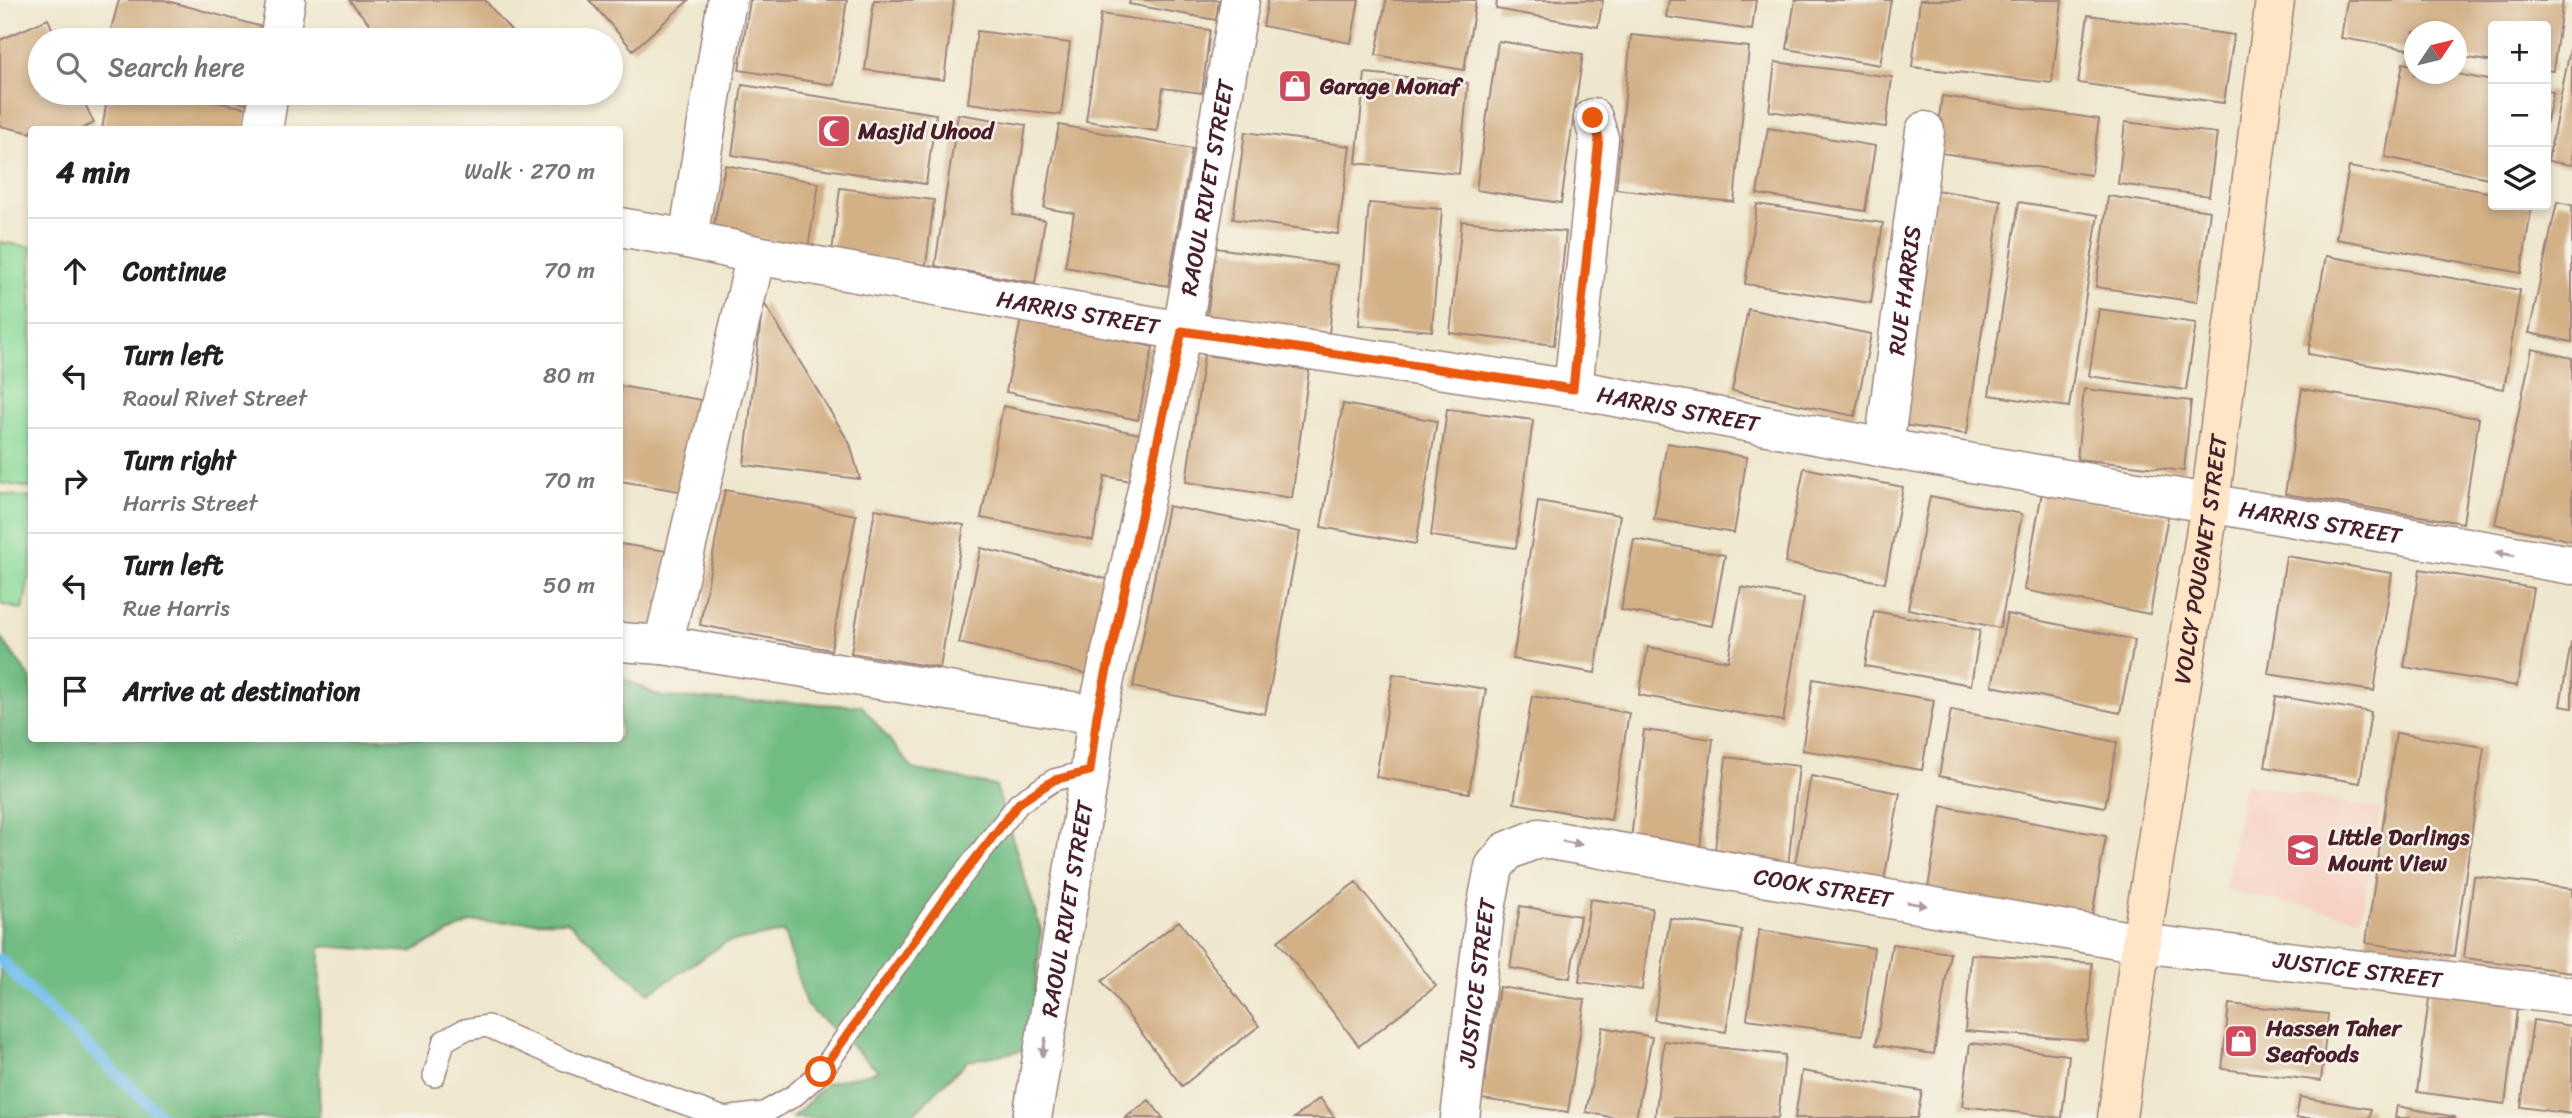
<!DOCTYPE html>
<meta charset="utf-8">
<style>
:root{--surface:#fff;--page:#f2f2f2;--text:#202124;--muted:#757577;--line:#e0e0e0}
body{margin:0;font-family:Sriracha,sans-serif;background:var(--page);color:var(--text)}
.controls{position:absolute;right:21px;top:21px;display:grid;overflow:hidden;border-radius:7px;box-shadow:0 4px 10px #0003}
.controls button{width:63px;height:63px;display:grid;place-items:center;padding:0;border:0;border-bottom:2px solid var(--line);background:var(--surface);color:var(--text);font:35px sans-serif}
.compass{position:absolute;left:2404px;top:21px;width:63px;height:63px;border-radius:50%;background:var(--surface);box-shadow:0 4px 10px #0003;rotate:55deg}
.stop{position:absolute;width:21px;height:21px;margin:-16px;border:5px solid #ea580c;border-radius:50%;background:#fff}
.stop.end{background:#ea580c;border-color:#fff;box-shadow:0 2px 7px #0008}
.list{margin:0;padding:0;list-style:none}
h2{display:flex;justify-content:space-between;align-items:center;height:91px;margin:0;padding:0 28px;font-size:30px}
h2 small{font-size:23px;font-weight:400;color:var(--muted)}
.list li{display:grid;grid-template-columns:46px 1fr auto;gap:21px;align-items:center;box-sizing:border-box;height:105px;padding:0 28px;border-top:2px solid var(--line)}
.list b{display:block;font-size:26px;white-space:nowrap}
.list p{margin:0;font-size:23px;white-space:nowrap;color:var(--muted)}
.list em{font-size:23px;font-style:normal;color:var(--muted)}
.icon{flex:none;width:38px;height:38px;fill:none;stroke:currentColor;stroke-width:2;stroke-linecap:round;stroke-linejoin:round}
.map{position:relative;flex:none;width:2572px;height:1118px;overflow:hidden}
.search{position:absolute;background:var(--surface);box-shadow:0 4px 10px #0003;left:28px;top:28px;width:595px;height:77px;display:flex;align-items:center;gap:18px;box-sizing:border-box;padding:0 24px;border-radius:38px;color:var(--muted);font-size:26px}
.panel{position:absolute;background:var(--surface);box-shadow:0 4px 10px #0003;left:28px;top:126px;width:595px;height:616px;border-radius:7px}
.map>svg:first-child{display:block}
</style>
<div class="map">
<svg width="2572" height="1118" viewBox="0 0 2572 1118">
<rect width="100%" height="100%" fill="#f7f3e8"/>
<filter id="ink" filterUnits="userSpaceOnUse"><feTurbulence type="fractalNoise" baseFrequency=".0143" numOctaves="2"/><feDisplacementMap in="SourceGraphic" scale="14" xChannelSelector="R" yChannelSelector="G"/><feConvolveMatrix kernelMatrix="1 2 1 2 8 2 1 2 1" color-interpolation-filters="sRGB"/></filter>
<filter id="wash" filterUnits="userSpaceOnUse"><feTurbulence type="fractalNoise" baseFrequency=".00686" numOctaves="4" result="noise"/><feDisplacementMap in="SourceGraphic" scale="28" xChannelSelector="R" yChannelSelector="G"/><feGaussianBlur stdDeviation="1.57" result="paint"/><feColorMatrix in="noise" values="0 0 0 0 0 0 0 0 0 0 0 0 0 0 0 0 0 1.4 0 .05"/><feComposite in="paint" operator="in"/></filter>
<g filter="url(#wash)">
<rect width="100%" height="100%" fill="#efe7cd"/>
<path fill="#f6d2c4" d="M 2245,783 L 2381,810 L 2361,918 L 2225,891 Z"/>
<path fill="#8cdc9b" stroke="#6b7e63" stroke-width="2" d="M 0,242 L 31,247 L 31,488 L 0,483 Z
M 0,494 L 31,498 L 31,567 L 23,610 L 0,604 Z"/>
<path fill="#71bc83" stroke="#5e6e57" stroke-width="2" d="M 0,636 L 31,679 L 32,738 L 620,738 L 620,677 L 662,697 L 862,706 L 913,769 L 996,786 L 1041,930 L 1030,1049 L 967,1061 L 909,1118 L 793,1118 L 827,1083 L 879,1071 L 806,1005 L 784,932 L 725,943 L 649,993 L 567,921 L 471,922 L 411,952 L 320,946 L 319,1118 L 0,1118 Z"/>
<g fill="none" stroke-linecap="round" stroke-linejoin="round">
<path stroke="#74beed" stroke-width="12" d="M 0,959 L 36,997 L 163,1118"/>
</g>
<g id="blocks">
<path fill="#d3b086" d="M 119,0 L 164,0 L 266,28 L 263,40 L 108,40 Z
M 349,0 L 485,0 L 511,31 L 501,40 L 383,40 Z
M 589,0 L 689,0 L 633,50 Z
M 750,0 L 847,0 L 834,85 L 739,70 Z
M 874,0 L 954,0 L 944,80 L 865,70 Z
M 1130,0 L 1219,0 L 1216,20 L 1129,4 Z
M 1268,0 L 1359,0 L 1351,43 L 1263,26 Z
M 1386,0 L 1476,0 L 1464,70 L 1376,55 Z
M 1497,0 L 1603,0 L 1598,27 L 1496,9 Z
M 1669,0 L 1756,0 L 1752,30 L 1666,17 Z
M 1795,0 L 1891,0 L 1880,65 L 1787,49 Z
M 1920,0 L 2062,0 L 2052,83 L 1912,67 Z
M 2347,0 L 2563,0 L 2553,71 L 2546,70 L 2546,26 L 2493,26 L 2493,62 L 2456,56 L 2456,32 L 2414,32 L 2414,50 L 2341,38 Z
M 1101,14 L 1210,30 L 1202,93 L 1163,88 L 1157,131 L 1086,121 Z
M 2088,15 L 2234,35 L 2224,103 L 2078,83 Z
M 48,19 L 57,40 L 40,40 L 40,93 L 80,93 L 94,123 L 79,130 L 32,130 L 32,133 L 0,126 L 0,40 Z
M 977,31 L 1070,43 L 1061,115 L 968,103 Z
M 1631,35 L 1749,47 L 1734,202 L 1616,189 Z
M 1498,41 L 1583,54 L 1561,203 L 1476,190 Z
M 2571,44 L 2572,44 L 2572,165 L 2548,161 Z
M 1775,62 L 1892,77 L 1886,127 L 1769,111 Z
M 2403,63 L 2414,65 L 2414,74 L 2457,74 L 2493,81 L 2493,179 L 2385,157 Z
M 1365,73 L 1468,83 L 1459,174 L 1356,163 Z
M 742,85 L 936,114 L 926,184 L 732,155 Z
M 2546,91 L 2553,92 L 2547,122 L 2546,122 Z
M 108,93 L 165,93 L 248,108 L 244,130 L 102,130 Z
M 209,93 L 249,93 L 246,104 Z
M 1942,96 L 2099,119 L 2091,175 L 1934,152 Z
M 958,114 L 1026,125 L 1013,215 L 1045,220 L 1035,283 L 935,266 Z
M 2125,122 L 2217,133 L 2209,196 L 2118,184 Z
M 1059,125 L 1192,149 L 1168,286 L 1065,267 L 1074,213 L 1044,208 Z
M 1768,128 L 1875,146 L 1865,211 L 1757,194 Z
M 1245,132 L 1350,146 L 1338,234 L 1233,219 Z
M 725,165 L 819,183 L 808,248 L 713,230 Z
M 2349,167 L 2493,193 L 2493,205 L 2532,205 L 2521,273 L 2336,239 Z
M 840,188 L 934,200 L 926,265 L 832,253 Z
M 1935,190 L 2001,200 L 1967,434 L 1902,425 Z
M 2108,196 L 2210,211 L 2197,302 L 2096,287 Z
M 2019,202 L 2098,215 L 2069,407 L 1989,395 Z
M 2557,202 L 2572,205 L 2572,342 L 2529,333 Z
M 1369,203 L 1442,209 L 1432,331 L 1359,325 Z
M 1757,204 L 1883,223 L 1871,303 L 1745,284 Z
M 1462,221 L 1566,232 L 1554,345 L 1450,333 Z
M 1216,248 L 1337,265 L 1329,333 L 1207,317 Z
M 2326,256 L 2520,290 L 2504,389 L 2308,354 Z
M 763,301 L 850,444 L 860,479 L 744,465 Z
M 1748,309 L 1871,334 L 1855,416 L 1732,391 Z
M 2099,309 L 2196,323 L 2186,390 L 2089,376 Z
M 1021,319 L 1153,347 L 1138,420 L 1006,392 Z
M 2532,349 L 2572,358 L 2572,541 L 2495,524 Z
M 1204,355 L 1309,370 L 1292,498 L 1186,482 Z
M 620,386 L 701,400 L 685,492 L 620,481 Z
M 2084,389 L 2191,401 L 2184,471 L 2077,459 Z
M 2302,389 L 2479,418 L 2463,523 L 2285,494 Z
M 1343,404 L 1437,421 L 1416,544 L 1321,527 Z
M 1003,406 L 1145,435 L 1136,482 L 1105,476 L 1093,540 L 981,518 Z
M 1447,409 L 1533,420 L 1516,548 L 1431,536 Z
M 1667,443 L 1747,457 L 1734,533 L 1654,519 Z
M 1804,468 L 1903,487 L 1885,583 L 1785,563 Z
M 725,490 L 856,515 L 831,650 L 700,625 Z
M 2042,492 L 2168,516 L 2150,614 L 2024,590 Z
M 1930,496 L 2022,514 L 2000,628 L 1908,609 Z
M 1538,501 L 1620,515 L 1595,673 L 1513,659 Z
M 1168,506 L 1300,532 L 1265,714 L 1133,687 Z
M 875,509 L 964,525 L 940,668 L 851,653 Z
M 1634,539 L 1725,555 L 1712,626 L 1621,610 Z
M 620,544 L 667,551 L 655,629 L 620,624 Z
M 981,548 L 1111,580 L 1088,674 L 959,643 Z
M 2286,556 L 2392,573 L 2374,691 L 2268,674 Z
M 2420,569 L 2533,588 L 2517,686 L 2404,667 Z
M 1741,587 L 1804,598 L 1783,721 L 1639,695 L 1648,647 L 1728,661 Z
M 1874,611 L 1980,630 L 1971,685 L 1865,666 Z
M 2007,614 L 2135,640 L 2120,713 L 1992,686 Z
M 2571,643 L 2572,643 L 2572,708 L 2560,706 Z
M 1393,674 L 1486,689 L 1469,793 L 1376,777 Z
M 1813,679 L 1934,700 L 1922,770 L 1802,750 Z
M 1532,696 L 1629,713 L 1611,820 L 1514,803 Z
M 2276,696 L 2371,712 L 2360,783 L 2265,767 Z
M 1951,710 L 2117,742 L 2105,807 L 1939,776 Z
M 1644,730 L 1713,739 L 1699,856 L 1630,847 Z
M 2396,733 L 2484,747 L 2454,956 L 2366,943 Z
M 1726,757 L 1799,766 L 1788,866 L 1714,858 Z
M 1811,776 L 1900,793 L 1883,886 L 1794,869 Z
M 1942,806 L 2106,836 L 2091,922 L 1927,893 Z
M 2474,876 L 2572,889 L 2572,972 L 2464,958 Z
M 1356,882 L 1436,986 L 1359,1046 L 1278,941 Z
M 1590,899 L 1652,908 L 1642,990 L 1579,982 Z
M 1520,906 L 1580,916 L 1570,978 L 1510,968 Z
M 1670,918 L 1742,930 L 1726,1032 L 1654,1020 Z
M 1179,921 L 1259,1026 L 1182,1086 L 1102,981 Z
M 1759,930 L 1874,948 L 1862,1035 L 1747,1019 Z
M 1892,944 L 1950,953 L 1934,1054 L 1876,1045 Z
M 1971,954 L 2092,963 L 2087,1040 L 1965,1031 Z
M 1499,987 L 1585,1000 L 1568,1112 L 1482,1099 Z
M 2430,991 L 2518,1002 L 2505,1104 L 2417,1092 Z
M 2229,1004 L 2328,1014 L 2321,1081 L 2222,1069 Z
M 2533,1020 L 2572,1026 L 2572,1114 L 2521,1107 Z
M 1603,1027 L 1652,1037 L 1636,1118 L 1615,1118 L 1586,1112 Z
M 1664,1041 L 1785,1055 L 1778,1118 L 1655,1118 Z
M 1970,1043 L 2069,1055 L 2062,1118 L 1962,1106 Z
M 1802,1071 L 1922,1091 L 1917,1118 L 1795,1118 Z
M 2300,1097 L 2371,1109 L 2370,1118 L 2296,1118 Z
M 1320,1098 L 1335,1118 L 1294,1118 Z
M 1149,1100 L 1163,1118 L 1125,1118 Z
M 2397,1106 L 2455,1117 L 2455,1118 L 2395,1118 Z"/>
</g>
</g>
<g filter="url(#ink)">
<use href="#blocks" fill-opacity="0" stroke="#9c837c" stroke-width="2"/>
<g fill="none" stroke-linecap="round" stroke-linejoin="round">
<g stroke="#9c837c" stroke-width="24">
<path id="lane" d="M 434,1076 L 444,1041 L 464,1030 L 487,1026 L 565,1060 L 724,1118 L 764,1113 L 795,1095 L 821,1072 L 941,903 L 1019,803 L 1054,780 L 1090,771"/>
</g>
<g stroke="#9c837c" stroke-width="41">
<g id="street">
<path d="M 279,40 L 286,0"/>
<path d="M 263,130 L 269,93"/>
<path id="s1" d="M 620,227 L 688,239 L 756,255 L 1182,331 L 1573,389 L 1884,448 L 2572,565"/>
<path d="M 688,239 L 727,0"/>
<path d="M 1573,389 L 1599,138 L 1593,118"/>
<path id="s2" d="M 1884,448 L 1925,131"/>
<path d="M 620,642 L 663,645 L 1097,715"/>
<path d="M 663,645 L 756,255"/>
<path id="s3" d="M 1032,1118 L 1090,771 L 1097,715 L 1182,331 L 1240,0"/>
<path id="s4" d="M 1460,1118 L 1485,914 L 1494,867 L 1507,851 L 1539,838 L 2141,943 L 2572,996"/>
</g>
</g>
<g stroke="#9c837c" stroke-width="41">
<g id="secondary">
<path id="s5" d="M 2117,1118 L 2141,943 L 2210,503 L 2275,0"/>
</g>
</g>
<use href="#lane" stroke="#fff" stroke-width="21"/>
<use href="#street" stroke="#fff" stroke-width="38"/>
<use href="#secondary" stroke="#fee5c5" stroke-width="38"/>
</g>
<defs><path id="oneway-solid" d="M-6-.8H1V-3.2L6.5 0L1 3.2V.8H-6Z" transform="scale(1.75)"/></defs>
<g fill="#ae9aa0">
<use href="#oneway-solid" transform="translate(2505 554) rotate(-170)"/>
<use href="#oneway-solid" transform="translate(1572 843) rotate(10)"/>
<use href="#oneway-solid" transform="translate(1917 904) rotate(10)"/>
<use href="#oneway-solid" transform="translate(1044 1047) rotate(100)"/>
</g>
</g>
<g fill="none" stroke-linecap="round" stroke-linejoin="round" filter="url(#ink)">
<path stroke="#ea580c" stroke-width="9" d="M 821,1072 L 941,903 L 1019,803 L 1054,780 L 1090,771 L 1097,715 L 1182,331 L 1573,389 L 1599,138 L 1593,118"/>
</g>
<defs>
<g id="shop-square" transform="scale(1.75)"><rect x="-9" y="-9" width="18" height="18" rx="4" fill="#d1495b" stroke="#f7f3e8"/><path d="M-5-2.5h2.3a2.7 3.5 0 0 1 5.4 0H5L5.5 6h-11ZM-1.5-2.5h3a1.5 2.3 0 0 0-3 0Z" fill="#fff"/></g>
<g id="mosque-square" transform="scale(1.75)"><rect x="-9" y="-9" width="18" height="18" rx="4" fill="#d1495b" stroke="#f7f3e8"/><path d="M3.5-4.9A6 6 0 1 0 3.5 4.9A5 5 0 1 1 3.5-4.9Z" fill="#fff"/></g>
<g id="school-square" transform="scale(1.75)"><rect x="-9" y="-9" width="18" height="18" rx="4" fill="#d1495b" stroke="#f7f3e8"/><path d="M0-5L7-2L0 1L-7-2ZM-4 1L0 2.5L4 1V4Q0 6-4 4Z" fill="#fff"/></g>
</defs>
<g fill-rule="evenodd">
<use href="#shop-square" x="1295" y="86"/>
<use href="#mosque-square" x="834" y="131"/>
<use href="#school-square" x="2303" y="850"/>
<use href="#shop-square" x="2241" y="1041"/>
</g>
<g text-anchor="middle" stroke-width="5" stroke-linejoin="round" paint-order="stroke">
<g font-size="23" font-weight="bold" fill="#4a1f2b" stroke="#f7f3e8" text-anchor="start">
<text x="1320" y="94">Garage Monaf</text>
<text x="858" y="139">Masjid Uhood</text>
<text x="2328" y="845">Little Darlings<tspan x="2328" dy="26">Mount View</tspan></text>
<text x="2266" y="1036">Hassen Taher<tspan x="2266" dy="26">Seafoods</tspan></text>
</g>
<g font-size="23" fill="#4a1f2b" stroke="#f7f3e8">
<text dy="8" stroke="none"><textPath href="#s3" startOffset="947">RAOUL RIVET STREET</textPath></text>
<text dy="8" stroke="none"><textPath href="#s2" startOffset="159">RUE HARRIS</textPath></text>
<text dy="8" stroke="none"><textPath href="#s1" startOffset="466">HARRIS STREET</textPath></text>
<text dy="8" stroke="none"><textPath href="#s1" startOffset="1074">HARRIS STREET</textPath></text>
<text dy="8" stroke="none"><textPath href="#s1" startOffset="1726">HARRIS STREET</textPath></text>
<text dy="8" stroke="none"><textPath href="#s5" startOffset="565">VOLCY POUGNET STREET</textPath></text>
<text dy="8" stroke="none"><textPath href="#s4" startOffset="597">COOK STREET</textPath></text>
<text dy="8" stroke="none"><textPath href="#s3" startOffset="212">RAOUL RIVET STREET</textPath></text>
<text dy="8" stroke="none"><textPath href="#s4" startOffset="1138">JUSTICE STREET</textPath></text>
<text dy="8" stroke="none"><textPath href="#s4" startOffset="136">JUSTICE STREET</textPath></text>
</g>
</g>
</svg>
<div class="controls">
<button>+</button>
<button>−</button>
<button><svg class="icon" aria-label="layers" viewBox="0 0 24 24"><path d="M12 4l9 5-9 5-9-5zM3 14l9 5 9-5"/></svg></button>
</div>
<svg class="compass" viewBox="-18 -18 36 36"><path d="M0-13l5 13h-10z" fill="#e53935"/><path d="M0 13l5-13h-10z" fill="#757577"/></svg>
<div class="stop" style="left:821px;top:1072px"></div>
<div class="stop end" style="left:1593px;top:118px"></div>
<div class="search"><svg class="icon" aria-label="search" viewBox="0 0 24 24"><circle cx="10" cy="10" r="6"/><path d="M15 15l6 6"/></svg>Search here</div>
<section class="panel">
<h2>4 min<small>Walk · 270 m</small></h2>
<ul class="list">
<li><svg class="icon" aria-label="ahead" viewBox="0 0 24 24"><path d="M12 20V5M6 11l6-6 6 6"/></svg><div><b>Continue</b></div><em>70 m</em></li>
<li><svg class="icon" aria-label="left" viewBox="0 0 24 24"><path d="M17 20v-9H6M10 6l-5 5 5 5"/></svg><div><b>Turn left</b><p>Raoul Rivet Street</p></div><em>80 m</em></li>
<li><svg class="icon" aria-label="right" viewBox="0 0 24 24"><path d="M7 20v-9h11M14 6l5 5-5 5"/></svg><div><b>Turn right</b><p>Harris Street</p></div><em>70 m</em></li>
<li><svg class="icon" aria-label="left" viewBox="0 0 24 24"><path d="M17 20v-9H6M10 6l-5 5 5 5"/></svg><div><b>Turn left</b><p>Rue Harris</p></div><em>50 m</em></li>
<li><svg class="icon" aria-label="arrive" viewBox="0 0 24 24"><path d="M6 21V4h12l-3 4 3 4H6"/></svg><div><b>Arrive at destination</b></div></li>
</ul>
</section>
</div>
